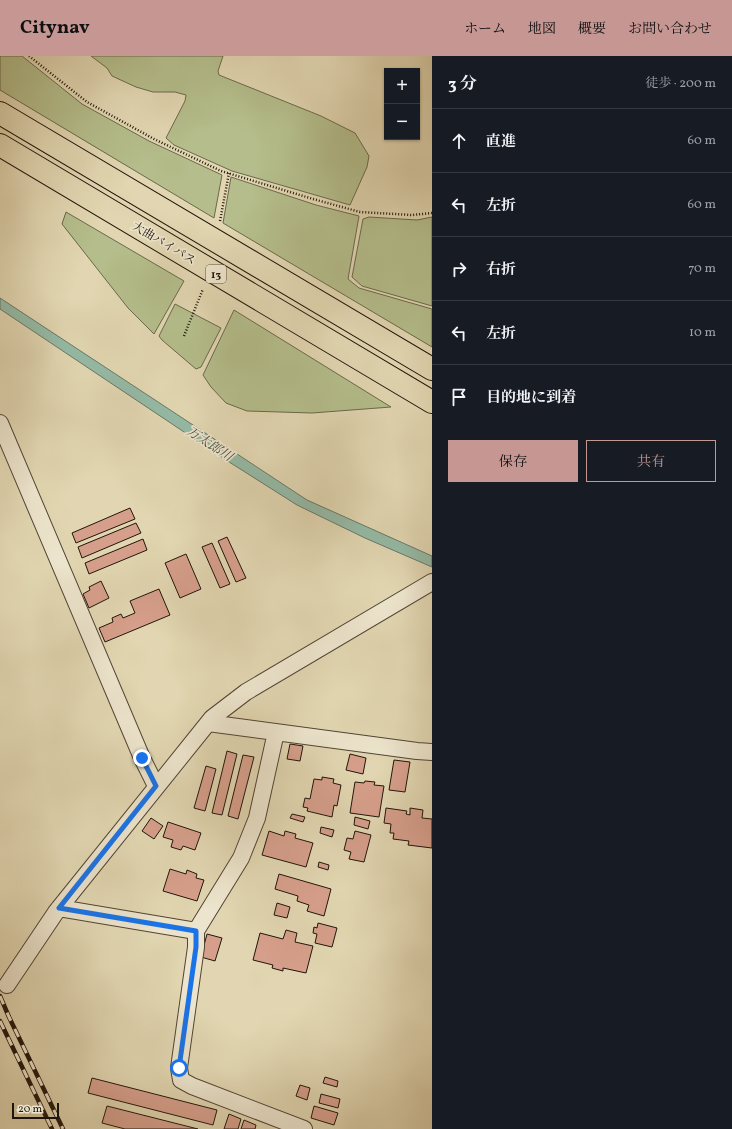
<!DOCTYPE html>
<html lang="ja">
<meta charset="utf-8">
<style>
:root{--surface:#171b24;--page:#20242c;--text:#f1f3f6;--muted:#9ea1a6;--line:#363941;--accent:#c59692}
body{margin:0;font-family:Vollkorn,"Noto Serif JP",serif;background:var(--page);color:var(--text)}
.controls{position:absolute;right:12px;top:12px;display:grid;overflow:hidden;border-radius:0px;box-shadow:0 1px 3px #0004}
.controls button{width:36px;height:36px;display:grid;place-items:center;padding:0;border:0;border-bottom:1px solid var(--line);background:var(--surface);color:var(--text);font:20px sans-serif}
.scale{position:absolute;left:12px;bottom:10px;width:47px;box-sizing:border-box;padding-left:4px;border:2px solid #21150b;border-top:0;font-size:11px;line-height:14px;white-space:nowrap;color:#21150b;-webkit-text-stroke:3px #ece4cc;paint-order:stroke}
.stop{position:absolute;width:12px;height:12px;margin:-9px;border:3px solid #1a73e8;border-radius:50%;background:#fff}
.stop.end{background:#1a73e8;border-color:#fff;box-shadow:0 1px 4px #0008}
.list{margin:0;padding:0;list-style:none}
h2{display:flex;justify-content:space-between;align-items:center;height:52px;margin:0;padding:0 16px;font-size:17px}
h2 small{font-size:13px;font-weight:400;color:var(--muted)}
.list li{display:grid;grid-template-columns:26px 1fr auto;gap:12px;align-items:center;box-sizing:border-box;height:64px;padding:0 16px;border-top:1px solid var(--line)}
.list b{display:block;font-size:15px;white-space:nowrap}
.list em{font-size:13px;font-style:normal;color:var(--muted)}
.actions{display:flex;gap:8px;padding:12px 16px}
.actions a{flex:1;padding:9px 0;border:1px solid var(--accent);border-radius:0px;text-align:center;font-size:14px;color:var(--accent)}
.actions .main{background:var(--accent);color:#111}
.icon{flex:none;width:22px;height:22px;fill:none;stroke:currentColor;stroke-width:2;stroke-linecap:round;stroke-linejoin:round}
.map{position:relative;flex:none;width:432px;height:1073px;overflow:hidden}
header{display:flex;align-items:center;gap:24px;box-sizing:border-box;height:56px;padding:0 20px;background:var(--accent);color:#111}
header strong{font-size:19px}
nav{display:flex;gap:22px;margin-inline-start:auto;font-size:14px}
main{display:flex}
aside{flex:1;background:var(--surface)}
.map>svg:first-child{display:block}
</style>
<header>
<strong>Citynav</strong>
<nav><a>ホーム</a><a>地図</a><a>概要</a><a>お問い合わせ</a></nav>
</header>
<main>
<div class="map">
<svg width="432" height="1073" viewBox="0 0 432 1073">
<rect width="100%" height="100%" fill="#e1d6b1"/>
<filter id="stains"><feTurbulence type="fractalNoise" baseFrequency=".005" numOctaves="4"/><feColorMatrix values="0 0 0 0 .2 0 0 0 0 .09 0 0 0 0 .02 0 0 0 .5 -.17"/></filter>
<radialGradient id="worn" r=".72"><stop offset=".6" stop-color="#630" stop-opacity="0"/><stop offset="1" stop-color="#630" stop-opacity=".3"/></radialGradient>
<path fill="#b4bd8b" stroke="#6a694b" d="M 0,0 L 22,0 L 82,48 L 149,85 L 222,119 L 214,162 L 0,34 Z
M 91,0 L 223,0 L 218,15 L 219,19 L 321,60 L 355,77 L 369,100 L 367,111 L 350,149 L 232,115 L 174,89 L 166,82 L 185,45 L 186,39 L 175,36 L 153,36 L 136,31 L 112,20 L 107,12 Z
M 231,121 L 316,149 L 359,160 L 348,223 L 359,232 L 432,253 L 432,291 L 223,167 Z
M 66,156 L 184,225 L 154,278 L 128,252 L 62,168 Z
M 369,161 L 417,164 L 432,161 L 432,250 L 362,230 L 352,221 L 363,163 Z
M 175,248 L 221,272 L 201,311 L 196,313 L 162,284 L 159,280 Z
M 234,254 L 391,351 L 312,357 L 247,355 L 226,347 L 211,331 L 203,319 Z"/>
<path fill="#95baa6" stroke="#677868" d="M 0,242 L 307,444 L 432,500 L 432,511 L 365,482 L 297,449 L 226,404 L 0,253 Z"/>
<path fill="#d69f8b" stroke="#21150b" d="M 130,452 L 135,463 L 76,487 L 72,477 Z
M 136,467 L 141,477 L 82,502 L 78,491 Z
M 227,481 L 246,522 L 236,526 L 218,485 Z
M 143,483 L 147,494 L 89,518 L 85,507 Z
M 212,487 L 230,528 L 220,532 L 202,491 Z
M 186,498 L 201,533 L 180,542 L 165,507 Z
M 101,525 L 109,542 L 89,552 L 83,538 L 90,534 L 89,531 Z
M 159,533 L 170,559 L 105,586 L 99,572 L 113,566 L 112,562 L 121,558 L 123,562 L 135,557 L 130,545 Z
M 290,688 L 303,690 L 300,705 L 287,703 Z
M 227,695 L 237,698 L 222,759 L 212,757 Z
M 350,698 L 366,702 L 363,718 L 346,714 Z
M 243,699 L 254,701 L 238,763 L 228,760 Z
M 394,704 L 410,706 L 405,736 L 389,734 Z
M 206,710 L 216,713 L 205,755 L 194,752 Z
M 322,721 L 334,723 L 333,727 L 341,729 L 337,750 L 334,749 L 332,761 L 307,755 L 308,752 L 303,751 L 305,742 L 310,743 L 314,723 L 322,724 Z
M 365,725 L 375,726 L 374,729 L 384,730 L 379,761 L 350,757 L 355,726 L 364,727 Z
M 386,752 L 407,755 L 406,758 L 410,759 L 410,752 L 423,754 L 422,762 L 432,763 L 432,792 L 408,789 L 409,785 L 393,783 L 394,777 L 390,777 L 391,768 L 384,767 Z
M 292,758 L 305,761 L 303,766 L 290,762 Z
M 355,761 L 370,765 L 368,773 L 354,769 Z
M 151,762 L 163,770 L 154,783 L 142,775 Z
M 168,766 L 201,777 L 195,794 L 183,790 L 181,794 L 171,791 L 173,784 L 163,781 Z
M 321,771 L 334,774 L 332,781 L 320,777 Z
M 269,775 L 284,780 L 285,775 L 296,778 L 295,782 L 313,787 L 306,811 L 262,799 Z
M 355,775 L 371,779 L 364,806 L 349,803 L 351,796 L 344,794 L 347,782 L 353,783 Z
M 319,806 L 329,809 L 328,814 L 318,811 Z
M 170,813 L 186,818 L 187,814 L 197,818 L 196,822 L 204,824 L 197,845 L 163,835 Z
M 279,818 L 331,833 L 324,860 L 307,855 L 309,849 L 297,845 L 298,840 L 275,833 Z
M 277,847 L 290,851 L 287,862 L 274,859 Z
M 318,867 L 337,872 L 332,891 L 315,887 L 317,878 L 313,877 L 314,871 L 317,872 Z
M 286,874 L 297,877 L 295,886 L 313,890 L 306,917 L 283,912 L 283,915 L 272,912 L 273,909 L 253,904 L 260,877 L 283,883 Z
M 207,878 L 222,882 L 215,905 L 201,901 Z
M 325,1021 L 338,1025 L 337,1031 L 323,1027 Z
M 92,1022 L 217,1054 L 213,1069 L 88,1037 Z
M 300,1029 L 310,1032 L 307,1044 L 296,1040 Z
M 321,1038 L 340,1043 L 338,1052 L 319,1047 Z
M 107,1050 L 198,1073 L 125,1073 L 102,1067 Z
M 314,1050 L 338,1057 L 334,1069 L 311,1062 Z
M 229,1058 L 241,1063 L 238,1073 L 224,1073 Z
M 244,1064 L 256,1069 L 255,1073 L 241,1073 Z"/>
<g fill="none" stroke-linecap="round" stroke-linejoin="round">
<g stroke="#514534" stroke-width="18">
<path id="street" d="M 0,367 L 142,702 L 156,730
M 208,667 L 417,695 L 432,696
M 59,852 L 196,875 L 241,802 L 257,762 L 276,676
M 196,875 L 196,891 L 179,1012 L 181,1024 L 192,1030 L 304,1073
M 7,929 L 56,856 L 212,662 L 246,636 L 432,526"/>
</g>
<g stroke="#21150b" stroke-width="24">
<path id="highway" d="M 0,57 L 432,313
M 0,89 L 432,346"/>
</g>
<path stroke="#21150b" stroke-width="2.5" stroke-dasharray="1 2" stroke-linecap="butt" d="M 29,0 L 87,46 L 154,83 L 221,115 L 313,143 L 360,156 L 412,159 L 432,157
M 220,165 L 229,117
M 184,280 L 203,233"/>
<use href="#street" stroke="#ece4cc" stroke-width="16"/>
<use href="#highway" stroke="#e1d6b1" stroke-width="22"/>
<g stroke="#21150b" stroke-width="4.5">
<path id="rail" d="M 0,940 L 9,961 L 63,1073
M 0,965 L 52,1073"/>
</g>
<use href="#rail" stroke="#ece4cc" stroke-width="3" stroke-dasharray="9" stroke-linecap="butt"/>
</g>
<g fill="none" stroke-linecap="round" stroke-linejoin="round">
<path stroke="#1a73e8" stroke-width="5" d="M 142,702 L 156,730 L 59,852 L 196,875 L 196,891 L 179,1012"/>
</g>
<g text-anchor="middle" stroke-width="3.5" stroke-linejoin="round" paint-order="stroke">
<rect fill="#ece4cc" stroke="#5e5345" stroke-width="1" x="206" y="209" width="20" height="18" rx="3"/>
<g font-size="11" font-weight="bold" fill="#21150b">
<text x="216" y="222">13</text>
</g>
<g font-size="12" fill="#21150b" stroke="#ece4cc">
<text transform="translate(164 187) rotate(31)" y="4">大曲バイパス</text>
</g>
<g font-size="13" font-style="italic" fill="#4a4f41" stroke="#ece4cc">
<text transform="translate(210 387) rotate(33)" y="5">万太郎川</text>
</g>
</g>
<rect width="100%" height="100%" filter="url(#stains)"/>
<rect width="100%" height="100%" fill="url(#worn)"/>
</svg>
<div class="controls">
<button>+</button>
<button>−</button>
</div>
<div class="scale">20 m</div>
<div class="stop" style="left:179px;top:1012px"></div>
<div class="stop end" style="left:142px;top:702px"></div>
</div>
<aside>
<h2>3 分<small>徒歩 · 200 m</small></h2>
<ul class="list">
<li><svg class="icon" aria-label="ahead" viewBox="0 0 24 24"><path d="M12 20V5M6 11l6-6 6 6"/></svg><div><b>直進</b></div><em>60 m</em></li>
<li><svg class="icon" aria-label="left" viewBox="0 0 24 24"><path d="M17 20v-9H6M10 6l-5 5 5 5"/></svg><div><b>左折</b></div><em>60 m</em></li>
<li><svg class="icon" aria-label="right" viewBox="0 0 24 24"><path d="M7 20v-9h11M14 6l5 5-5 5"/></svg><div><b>右折</b></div><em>70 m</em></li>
<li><svg class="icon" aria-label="left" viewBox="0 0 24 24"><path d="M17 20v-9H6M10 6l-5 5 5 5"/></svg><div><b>左折</b></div><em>10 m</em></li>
<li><svg class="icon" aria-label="arrive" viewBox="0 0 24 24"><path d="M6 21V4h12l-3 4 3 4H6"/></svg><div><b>目的地に到着</b></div></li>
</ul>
<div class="actions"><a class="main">保存</a><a>共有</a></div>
</aside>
</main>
